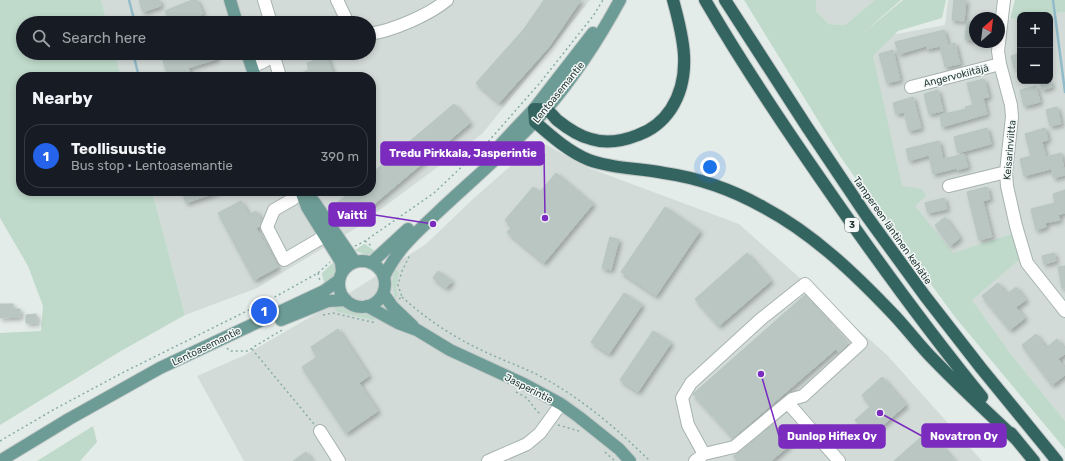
<!DOCTYPE html>
<meta charset="utf-8">
<style>
:root{--surface:#171b24;--page:#242831;--text:#f1f3f6;--muted:#9ea1a6;--line:#363941;--accent:#2563eb}
body{margin:0;font-family:Rubik,sans-serif;background:var(--page);color:var(--text)}
.controls{position:absolute;right:12px;top:12px;display:grid;overflow:hidden;border-radius:8px;box-shadow:0 2px 6px #0003}
.controls button{width:36px;height:36px;display:grid;place-items:center;padding:0;border:0;border-bottom:1px solid var(--line);background:var(--surface);color:var(--text);font:20px sans-serif}
.compass{position:absolute;left:969px;top:12px;width:36px;height:36px;border-radius:50%;background:var(--surface);box-shadow:0 2px 6px #0003;rotate:28deg}
.you{position:absolute;left:710px;top:167px;width:14px;height:14px;margin:-10px;border:3px solid #fff;border-radius:50%;background:#1a73e8;box-shadow:0 0 0 6px #1a73e833}
.badge{display:grid;place-items:center;width:26px;height:26px;border-radius:50%;background:var(--accent);color:#fff;font-size:13px;font-weight:700}
.pin{position:absolute;translate:-50% -50%;border:2px solid #fff;box-shadow:0 1px 4px #0006}
.list{margin:0;padding:0;list-style:none}
h2{display:flex;justify-content:space-between;align-items:center;height:52px;margin:0;padding:0 16px;font-size:17px}
h2 small{font-size:13px;font-weight:400;color:var(--muted)}
.list li{display:grid;grid-template-columns:26px 1fr auto;gap:12px;align-items:center;box-sizing:border-box;height:64px;margin:0 8px 8px;padding:0 8px;border:1px solid var(--line);border-radius:16px}
.list b{display:block;font-size:15px;white-space:nowrap}
.list p{margin:0;font-size:13px;white-space:nowrap;color:var(--muted)}
.list em{font-size:13px;font-style:normal;color:var(--muted)}
.icon{flex:none;width:22px;height:22px;fill:none;stroke:currentColor;stroke-width:2;stroke-linecap:round;stroke-linejoin:round}
.map{position:relative;flex:none;width:1065px;height:461px;overflow:hidden}
.search{position:absolute;background:var(--surface);box-shadow:0 2px 6px #0003;left:16px;top:16px;width:360px;height:44px;display:flex;align-items:center;gap:10px;box-sizing:border-box;padding:0 14px;border-radius:22px;color:var(--muted);font-size:15px}
.panel{position:absolute;background:var(--surface);box-shadow:0 2px 6px #0003;left:16px;top:72px;width:360px;height:124px;border-radius:16px}
.map>svg:first-child{display:block}
</style>
<div class="map">
<svg width="1065" height="461" viewBox="0 0 1065 461">
<defs>
<filter id="shadow"><feDropShadow dx="2.5" dy="2.5" stdDeviation="2" flood-color="#0004"/></filter>
</defs>
<rect width="100%" height="100%" fill="#e4ece9"/>
<path fill="#d2dbd8" d="M 101,0 L 590,0 L 482,134 L 353,230 L 257,288 L 185,315 L 152,191 L 371,191 L 371,77 L 121,77 L 115,53 L 369,53 L 369,23 L 107,23 Z
M 816,0 L 875,0 L 845,25 L 829,24 L 816,11 Z
M 948,0 L 997,0 L 995,18 L 975,18 L 975,42 L 999,42 L 999,21 L 1020,18 L 1020,81 L 1050,81 L 1050,15 L 1043,15 L 1065,12 L 1065,421 L 1010,353 L 971,300 L 899,191 L 864,40 L 945,25 Z
M 539,141 L 589,168 L 739,224 L 887,355 L 982,461 L 244,461 L 197,376 L 245,355 L 326,308 L 426,244 L 473,199 Z"/>
<path fill="#bfdaca" d="M 0,0 L 101,0 L 107,23 L 23,23 L 23,53 L 115,53 L 121,77 L 21,77 L 21,191 L 152,191 L 185,315 L 121,351 L 0,425 L 0,333 L 41,331 L 43,306 L 28,266 L 0,218 Z
M 744,0 L 816,0 L 816,11 L 829,24 L 845,25 L 875,0 L 901,0 L 862,34 L 903,0 L 946,0 L 942,18 L 898,31 L 873,56 L 902,186 L 922,189 L 926,196 L 915,206 L 953,253 L 1012,234 L 1022,257 L 972,300 L 1010,353 L 1065,421 L 1065,449 L 955,317 L 895,235 L 840,156 Z
M 1015,0 L 1065,0 L 1065,12 L 1043,15 L 1020,15 L 1020,18 L 1010,19 Z
M 364,244 L 365,244 L 376,252 C 368,257 363,255 355,250 Z
M 335,261 C 337,275 336,276 325,285 L 322,275 L 322,273 Z
M 395,269 L 399,272 L 396,287 L 398,295 L 395,299 L 392,283 Z
M 334,305 L 341,305 L 357,312 L 378,316 L 374,320 L 339,312 L 336,311 Z
M 93,426 L 97,442 L 80,461 L 37,461 Z"/>
<g fill="none" stroke-linecap="round" stroke-linejoin="round">
<path stroke="#92bbca" stroke-width="2.5" d="M 129,0 L 135,23
M 1053,0 L 1065,92
M 133,53 L 139,77"/>
</g>
<path fill="#b9c6c2" stroke="#b7c5c0" filter="url(#shadow)" d="M 139,0 L 159,0 L 161,6 L 143,12 Z
M 192,0 L 197,0 L 203,14 L 180,23 L 170,23 L 165,11 Z
M 544,0 L 581,0 L 549,47 L 499,103 L 476,83 L 524,29 Z
M 954,0 L 966,0 L 964,21 L 952,20 Z
M 967,21 L 975,22 L 975,40 L 965,39 Z
M 944,30 L 948,45 L 955,43 L 960,64 L 945,67 L 940,46 L 927,49 L 926,46 L 899,54 L 895,42 Z
M 893,50 L 900,80 L 887,83 L 879,54 Z
M 186,53 L 215,53 L 217,59 L 188,68 L 190,73 L 176,77 L 168,77 L 163,60 Z
M 1020,53 L 1020,67 L 1014,68 L 1011,56 Z
M 327,56 L 334,77 L 293,77 L 293,76 L 309,70 L 307,63 Z
M 984,79 L 989,97 L 983,98 L 987,114 L 942,127 L 940,115 L 966,109 L 965,107 L 973,105 L 967,83 Z
M 1040,81 L 1050,81 L 1052,87 L 1042,90 Z
M 1036,86 L 1040,102 L 1024,106 L 1020,90 Z
M 938,90 L 943,111 L 929,114 L 924,94 Z
M 913,97 L 921,128 L 909,131 L 904,112 L 896,114 L 893,103 Z
M 454,104 L 470,123 L 353,222 L 337,203 L 351,191 L 371,191 L 371,174 Z
M 1057,107 L 1061,124 L 1050,126 L 1046,110 Z
M 987,128 L 991,144 L 958,153 L 954,137 Z
M 1045,128 L 1048,140 L 1042,142 L 1046,157 L 1061,153 L 1065,175 L 1054,178 L 1051,169 L 1024,176 L 1020,159 L 1031,156 L 1025,134 Z
M 939,141 L 943,159 L 964,154 L 968,167 L 957,170 L 957,168 L 933,174 L 929,155 L 909,161 L 906,149 Z
M 556,173 L 593,204 L 544,263 L 507,232 L 512,227 L 505,220 L 533,187 L 540,192 Z
M 987,187 L 990,199 L 983,201 L 992,237 L 979,240 L 967,192 Z
M 1065,190 L 1065,213 L 1058,215 L 1060,220 L 1045,223 L 1046,227 L 1036,230 L 1031,209 L 1055,203 L 1053,194 Z
M 182,191 L 218,191 L 218,192 L 186,203 Z
M 944,198 L 947,209 L 928,213 L 925,203 Z
M 241,201 L 249,215 L 256,211 L 262,221 L 260,226 L 256,228 L 278,267 L 254,280 L 218,213 Z
M 665,207 L 700,231 L 656,296 L 621,272 Z
M 945,217 L 960,238 L 950,246 L 935,225 Z
M 610,237 L 619,240 L 611,270 L 602,268 Z
M 747,253 L 771,281 L 719,326 L 695,299 Z
M 1054,253 L 1056,261 L 1044,264 L 1042,256 Z
M 1065,266 L 1065,288 L 1062,288 L 1058,267 Z
M 438,271 L 452,281 L 446,288 L 433,278 Z
M 998,283 L 1007,294 L 1016,287 L 1026,300 L 1016,307 L 1025,318 L 1010,330 L 982,296 Z
M 624,293 L 642,305 L 609,354 L 591,342 Z
M 805,295 L 848,344 L 839,353 L 836,349 L 733,438 L 693,394 Z
M 0,304 L 13,304 L 13,309 L 20,309 L 20,317 L 0,318 Z
M 36,314 L 37,323 L 26,323 L 26,315 Z
M 338,329 L 369,376 L 359,383 L 378,411 L 346,433 L 302,367 L 317,357 L 311,347 Z
M 653,331 L 671,343 L 638,392 L 620,380 Z
M 1036,334 L 1046,348 L 1057,339 L 1065,350 L 1065,354 L 1058,359 L 1065,369 L 1065,375 L 1052,385 L 1022,345 Z
M 882,377 L 906,405 L 869,437 L 855,420 L 871,406 L 862,395 Z
M 773,424 L 791,444 L 771,461 L 738,461 L 733,456 L 739,453 Z
M 928,431 L 955,461 L 894,461 Z
M 306,452 L 312,461 L 293,461 Z"/>
<g fill="none" stroke-linecap="round" stroke-linejoin="round">
<g stroke="#a7b3b0" stroke-width="14">
<path id="minor" d="M 264,0 L 271,23
M 337,0 L 348,23
M 1004,0 L 998,51 L 1000,64 L 1011,105 L 1012,117 L 1006,172 L 1007,186 L 1016,226 L 1027,263 L 1065,311
M 369,34 C 392,31 429,15 447,0
M 273,53 L 280,77
M 252,67 C 260,63 268,61 273,53
M 911,87 L 1000,64
M 949,186 L 1006,172
M 297,191 L 293,199 L 274,210 L 267,227 L 284,260 L 325,236
M 788,403 L 839,461
M 320,431 L 339,461
M 488,461 L 527,444 L 540,433 L 561,404
M 695,461 L 704,454 L 734,447 L 792,399 L 803,396 L 861,343 L 805,284 L 761,319 L 691,383 L 682,398 L 688,425 L 704,454"/>
</g>
<g stroke="#c2c8c7" stroke-width="14">
<path id="major" d="M 230,0 L 237,23
M 247,53 L 255,77
M 501,144 L 534,109 L 593,33
M 301,191 L 307,207 L 341,262 L 342,273
M 305,191 L 315,203 L 355,262
M339 284a23 23 0 1 1 46 0a23 23 0 1 1-46 0Z
M 371,263 L 408,229
M 384,277 C 397,249 415,234 437,213 C 458,193 479,175 500,155 C 516,141 531,126 545,111 C 574,77 599,39 620,0
M 383,293 L 392,306 L 413,326
M 367,306 L 398,323 L 417,330 L 450,350 L 524,384 L 561,404 L 579,417 L 619,449 L 630,461
M 281,320 L 328,301 L 346,300
M 0,461 L 69,419 L 160,368 L 324,291 L 339,280"/>
</g>
<g stroke="#c2c8c7" stroke-width="14">
<path id="highway" d="M 673,0 C 683,36 693,75 671,109 C 663,121 652,130 638,135 C 623,141 607,144 591,139 C 578,136 567,128 557,120 C 554,117 550,111 546,110 C 543,109 537,109 534,109 L 535,122 C 551,136 569,152 589,160 C 613,169 639,168 664,173 C 699,178 731,189 763,207 C 814,234 856,275 895,316 C 908,330 920,346 933,359 C 960,387 988,413 1016,439
M 705,0 C 741,62 781,122 822,181 C 873,255 925,327 982,397
M 725,0 L 807,127 L 866,215 L 925,296 L 981,368 L 1057,461
M 1011,433 L 1034,461"/>
</g>
<path stroke="#88aca5" stroke-width="1.5" stroke-dasharray="2 3" stroke-linecap="butt" d="M 365,241 L 373,247
M 355,246 L 365,241 L 434,193 L 487,143 L 539,84 L 593,16 L 603,0
M 318,273 L 320,281
M 402,297 C 424,317 450,335 477,348 C 497,358 517,365 536,374 C 579,396 615,427 650,461
M 399,299 L 402,297 L 398,285 L 402,271 L 410,255
M 323,315 L 333,313 L 376,323
M 227,348 L 230,351 L 247,351 L 282,330
M 252,349 L 314,424
M 516,392 L 527,398 L 536,410 L 541,415
M 558,425 L 579,431
M 0,441 L 53,410 L 122,373 L 273,298 L 318,273 L 330,262
M 605,452 L 615,461"/>
<use href="#minor" stroke="#fff" stroke-width="12"/>
<use href="#major" stroke="#6d9c96" stroke-width="12"/>
<use href="#highway" stroke="#346460" stroke-width="12"/>
</g>
<g text-anchor="middle" stroke-width="3" stroke-linejoin="round" paint-order="stroke">
<rect fill="#f4f8f7" stroke="#637471" stroke-width="1" x="845" y="218" width="14" height="14" rx="3"/>
<g font-size="9" font-weight="bold" fill="#253b38">
<text x="852" y="228">3</text>
</g>
<g font-size="10" fill="#253b38" stroke="#f4f8f7">
<text transform="translate(956 75) rotate(-14)" y="4">Angervokiitäjä</text>
<text transform="translate(558 92) rotate(-51)" y="4">Lentoasemantie</text>
<text transform="translate(1009 150) rotate(-85)" y="4">Keisarinviitta</text>
<text transform="translate(893 230) rotate(55)" y="4">Tampereen läntinen kehätie</text>
<text transform="translate(206 346) rotate(-26)" y="4">Lentoasemantie</text>
<text transform="translate(529 388) rotate(27)" y="4">Jasperintie</text>
</g>
</g>
<path fill="none" stroke="#7b2cbf" stroke-width="1.5" d="M545 218L544 153M433 224L375 215M880 413L922 436M761 374L779 436"/>
<g fill="#7b2cbf" stroke="#f4f8f7" stroke-width="1.5">
<circle cx="545" cy="218" r="4"/>
<circle cx="433" cy="224" r="4"/>
<circle cx="880" cy="413" r="4"/>
<circle cx="761" cy="374" r="4"/>
</g>
<g fill="#7b2cbf" stroke="#7b2cbf" stroke-width="1.5">
<rect x="381" y="142" width="163" height="23" rx="4"/>
<rect x="329" y="203" width="46" height="23" rx="4"/>
<rect x="922" y="424" width="84" height="23" rx="4"/>
<rect x="779" y="425" width="106" height="23" rx="4"/>
</g>
<g font-size="11" text-anchor="middle" font-weight="bold" fill="#fff">
<text x="463" y="157">Tredu Pirkkala, Jasperintie</text>
<text x="352" y="219">Vaitti</text>
<text x="964" y="440">Novatron Oy</text>
<text x="832" y="440">Dunlop Hiflex Oy</text>
</g>
</svg>
<div class="controls">
<button>+</button>
<button>−</button>
</div>
<svg class="compass" viewBox="-18 -18 36 36"><path d="M0-13l5 13h-10z" fill="#e53935"/><path d="M0 13l5-13h-10z" fill="#9ea1a6"/></svg>
<div class="you"></div>
<div class="pin badge" style="left:264px;top:311px">1</div>
<div class="search"><svg class="icon" aria-label="search" viewBox="0 0 24 24"><circle cx="10" cy="10" r="6"/><path d="M15 15l6 6"/></svg>Search here</div>
<section class="panel">
<h2>Nearby<small></small></h2>
<ul class="list">
<li><span class="badge">1</span><div><b>Teollisuustie</b><p>Bus stop · Lentoasemantie</p></div><em>390 m</em></li>
</ul>
</section>
</div>
